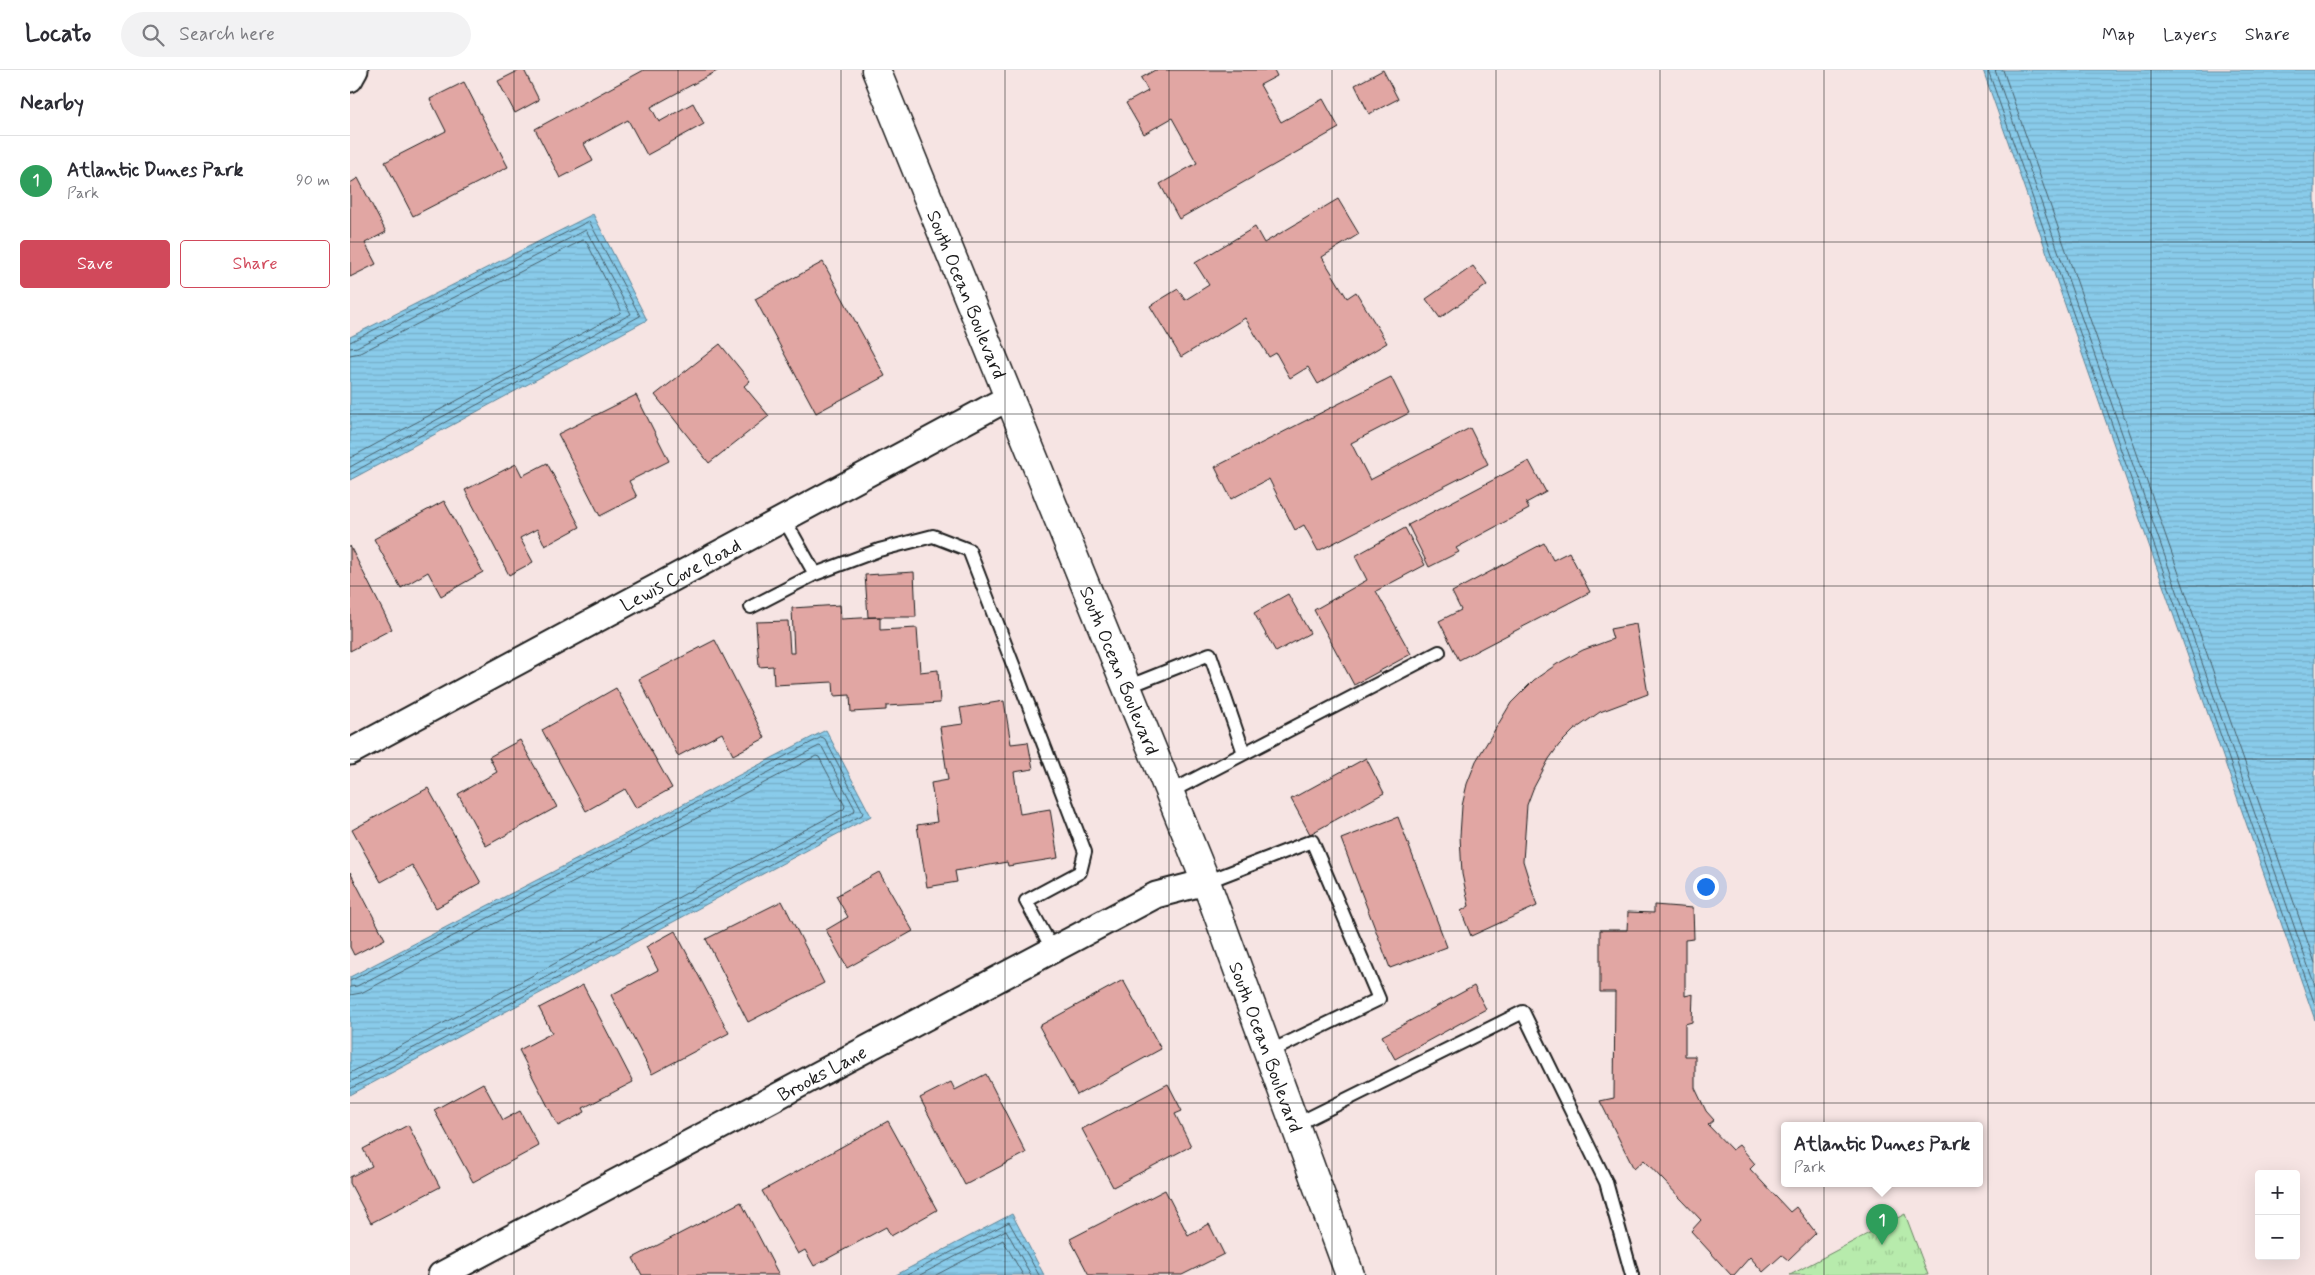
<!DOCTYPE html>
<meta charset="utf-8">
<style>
:root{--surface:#fff;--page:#f2f2f3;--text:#2b2b33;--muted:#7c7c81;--line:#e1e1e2;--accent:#d1495b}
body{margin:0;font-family:Mynerve,sans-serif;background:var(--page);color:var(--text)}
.controls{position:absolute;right:15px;bottom:15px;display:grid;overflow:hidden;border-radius:5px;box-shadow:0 5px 20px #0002}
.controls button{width:45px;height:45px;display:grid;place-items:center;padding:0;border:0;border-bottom:1px solid var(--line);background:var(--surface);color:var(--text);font:25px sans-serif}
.you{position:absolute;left:1355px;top:816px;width:18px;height:18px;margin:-12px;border:4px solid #fff;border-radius:50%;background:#1a73e8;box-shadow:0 0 0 8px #1a73e833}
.badge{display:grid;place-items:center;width:32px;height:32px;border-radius:50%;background:var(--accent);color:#fff;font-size:16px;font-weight:700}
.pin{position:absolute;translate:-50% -41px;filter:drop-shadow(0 1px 2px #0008)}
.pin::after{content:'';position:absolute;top:26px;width:18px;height:15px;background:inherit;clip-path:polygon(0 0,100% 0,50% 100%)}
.popup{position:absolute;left:1431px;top:1052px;width:202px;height:65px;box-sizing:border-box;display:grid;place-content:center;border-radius:5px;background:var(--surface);filter:drop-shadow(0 1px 4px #0005);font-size:16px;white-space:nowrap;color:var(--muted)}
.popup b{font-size:19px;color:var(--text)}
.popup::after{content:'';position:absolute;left:50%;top:100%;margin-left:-10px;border:10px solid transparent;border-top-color:var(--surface)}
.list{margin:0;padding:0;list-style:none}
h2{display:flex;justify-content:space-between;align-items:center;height:65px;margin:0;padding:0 20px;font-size:21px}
h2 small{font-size:16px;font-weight:400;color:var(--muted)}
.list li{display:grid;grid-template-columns:32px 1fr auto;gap:15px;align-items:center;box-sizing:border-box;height:90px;padding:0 20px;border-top:1px solid var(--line)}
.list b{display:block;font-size:19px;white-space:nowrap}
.list p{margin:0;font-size:16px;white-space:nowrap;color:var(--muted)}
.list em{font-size:16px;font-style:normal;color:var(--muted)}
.actions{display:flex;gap:10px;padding:15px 20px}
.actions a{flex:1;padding:11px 0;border:1px solid var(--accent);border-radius:5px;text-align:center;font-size:18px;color:var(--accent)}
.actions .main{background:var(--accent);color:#fff}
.icon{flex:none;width:28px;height:28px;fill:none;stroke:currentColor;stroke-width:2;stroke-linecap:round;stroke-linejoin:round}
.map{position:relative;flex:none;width:1965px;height:1205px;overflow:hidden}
header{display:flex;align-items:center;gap:30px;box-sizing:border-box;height:70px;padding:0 25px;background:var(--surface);border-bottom:1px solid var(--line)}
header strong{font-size:24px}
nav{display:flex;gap:28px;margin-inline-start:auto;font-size:18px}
.search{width:350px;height:45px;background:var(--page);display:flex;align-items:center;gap:12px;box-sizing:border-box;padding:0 18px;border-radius:28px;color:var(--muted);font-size:19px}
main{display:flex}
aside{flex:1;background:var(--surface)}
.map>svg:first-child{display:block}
</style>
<header>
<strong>Locato</strong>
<div class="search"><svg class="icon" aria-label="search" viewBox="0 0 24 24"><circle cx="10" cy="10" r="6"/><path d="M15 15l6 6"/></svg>Search here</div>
<nav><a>Map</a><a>Layers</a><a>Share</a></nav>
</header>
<main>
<aside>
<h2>Nearby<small></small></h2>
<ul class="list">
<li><span class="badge" style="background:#2e9e5b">1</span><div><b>Atlantic Dunes Park</b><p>Park</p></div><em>90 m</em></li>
</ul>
<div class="actions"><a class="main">Save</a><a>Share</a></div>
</aside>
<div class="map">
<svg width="1965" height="1205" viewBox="0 0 1965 1205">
<defs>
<pattern id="grass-tufts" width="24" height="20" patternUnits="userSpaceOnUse" patternTransform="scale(1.25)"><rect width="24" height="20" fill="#b7ebac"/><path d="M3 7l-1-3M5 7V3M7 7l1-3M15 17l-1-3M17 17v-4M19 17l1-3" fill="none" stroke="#9dc993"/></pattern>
<pattern id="water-rules" width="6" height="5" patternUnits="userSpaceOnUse" patternTransform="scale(1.25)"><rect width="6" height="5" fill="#89cbea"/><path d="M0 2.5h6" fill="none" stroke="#76aec8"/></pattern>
</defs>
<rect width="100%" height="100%" fill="#f6e4e3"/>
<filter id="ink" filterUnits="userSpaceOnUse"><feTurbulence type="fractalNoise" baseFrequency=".02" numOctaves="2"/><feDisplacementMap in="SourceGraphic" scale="10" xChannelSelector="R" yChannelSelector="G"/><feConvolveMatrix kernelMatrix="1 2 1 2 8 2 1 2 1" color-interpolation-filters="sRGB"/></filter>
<g filter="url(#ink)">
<path fill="url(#grass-tufts)" stroke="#6a8464" d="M 1555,1144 L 1578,1205 L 1440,1205 Z"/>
<path fill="url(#water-rules)" stroke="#5d8598" d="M 1633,0 L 1965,0 L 1965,950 Z
M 243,144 L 297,250 L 0,410 L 0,267 Z
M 476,660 L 521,746 L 0,1025 L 0,907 Z
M 662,1144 L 694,1205 L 546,1205 Z"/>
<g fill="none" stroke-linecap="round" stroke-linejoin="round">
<path stroke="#48626e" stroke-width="1" d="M 1638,0 L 1965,935
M 1645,0 L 1965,916
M 1653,0 L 1965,893
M 0,272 L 239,151 L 290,246 L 0,404
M 0,278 L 7,277 L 236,160 L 281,244 L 0,397
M 0,285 L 10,283 L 233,170 L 236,171 L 271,240 L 270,243 L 0,388
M 0,911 L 472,667 L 475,669 L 513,742 L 512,745 L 0,1019
M 0,917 L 7,916 L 469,676 L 472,677 L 505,739 L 504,742 L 0,1012
M 0,925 L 11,923 L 466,686 L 469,687 L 495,736 L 494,739 L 0,1003
M 557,1205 L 659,1152 L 689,1205
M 570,1205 L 656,1160 L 681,1205
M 586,1205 L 653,1170 L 673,1205"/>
</g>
<path fill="#e1a6a3" stroke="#1c1c1c" d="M 170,0 L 174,0 L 189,30 L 165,43 L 148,11 Z
M 294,0 L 369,0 L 301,37 L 309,52 L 343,33 L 354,54 L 297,85 L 278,50 L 234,74 L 243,91 L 210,108 L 185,59 Z
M 805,0 L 924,0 L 927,6 L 910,15 L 931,52 L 973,29 L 989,58 L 829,149 L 810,114 L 847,93 L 822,48 L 794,64 L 776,33 L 798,21 L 791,8 Z
M 1033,0 L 1048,29 L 1019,44 L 1005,15 Z
M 114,12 L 158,97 L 63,146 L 35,92 L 96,61 L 80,29 Z
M 8,108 L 36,162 L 15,173 L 26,194 L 0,207 L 0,113 Z
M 988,129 L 1009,164 L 972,187 L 997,228 L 1006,222 L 1037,273 L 968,314 L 958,297 L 940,308 L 926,283 L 919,287 L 895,248 L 831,287 L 800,236 L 828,219 L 835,230 L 859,215 L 845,193 L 905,157 L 914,173 Z
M 473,192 L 535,306 L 466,343 L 405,229 Z
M 1123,196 L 1137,215 L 1090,248 L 1076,229 Z
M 370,274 L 400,311 L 394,316 L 419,346 L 359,393 L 305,325 Z
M 1041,307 L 1059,343 L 1001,373 L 1020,410 L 1120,358 L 1138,394 L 968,481 L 954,455 L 945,460 L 919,409 L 881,429 L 865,397 Z
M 286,325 L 319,391 L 279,411 L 287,427 L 250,446 L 208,364 Z
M 1179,391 L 1196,422 L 1176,433 L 1179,439 L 1106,478 L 1109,482 L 1079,497 L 1058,455 Z
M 197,393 L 230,457 L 195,476 L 187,459 L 170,468 L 183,492 L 159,505 L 115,420 L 166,394 L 172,406 Z
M 94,431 L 133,502 L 91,526 L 78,502 L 51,518 L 24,469 Z
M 1055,458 L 1075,495 L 1026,521 L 1061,584 L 1004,615 L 964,540 L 1017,510 L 1005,486 Z
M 1194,473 L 1203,490 L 1219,482 L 1240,522 L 1109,590 L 1089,551 L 1111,540 L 1102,522 Z
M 0,476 L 42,559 L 0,581 Z
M 564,502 L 566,547 L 518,547 L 515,505 Z
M 938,524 L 960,563 L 926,582 L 904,543 Z
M 490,535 L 491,549 L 530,547 L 530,560 L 567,558 L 570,602 L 588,600 L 590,633 L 536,636 L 536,640 L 501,642 L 500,625 L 484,626 L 483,612 L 424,615 L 423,596 L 409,597 L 406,552 L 438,551 L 440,583 L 444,583 L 442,538 Z
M 1286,554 L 1298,624 L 1250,642 L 1224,660 L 1209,675 L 1199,689 L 1183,719 L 1177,735 L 1173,791 L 1187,836 L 1121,866 L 1111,841 L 1119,836 L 1112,804 L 1110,766 L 1112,736 L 1117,714 L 1126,691 L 1161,633 L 1184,610 L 1207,594 L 1233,580 L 1263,569 L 1260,559 Z
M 365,570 L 415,668 L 383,685 L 372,663 L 328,686 L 289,609 Z
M 266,618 L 322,718 L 286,738 L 275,719 L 236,741 L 192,660 Z
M 654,631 L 661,674 L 678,672 L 683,699 L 664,702 L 670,744 L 700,739 L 708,788 L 658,796 L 657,792 L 605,801 L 607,812 L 577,817 L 567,755 L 587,752 L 581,713 L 598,710 L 590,657 L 613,654 L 610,638 Z
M 170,670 L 207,737 L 136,776 L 108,724 L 147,702 L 139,687 Z
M 1016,688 L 1034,723 L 960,764 L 941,729 Z
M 78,718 L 131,813 L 86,838 L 62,795 L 31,812 L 2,760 Z
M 1048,747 L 1097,877 L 1040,898 L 991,769 Z
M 0,802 L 35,869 L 4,885 L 0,877 Z
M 529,802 L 563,861 L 497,898 L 476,860 L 498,847 L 486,826 Z
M 432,831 L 474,913 L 398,952 L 356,869 Z
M 1304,835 L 1343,838 L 1344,869 L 1335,870 L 1335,926 L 1343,924 L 1342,952 L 1335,954 L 1335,986 L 1345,986 L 1345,1018 L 1356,1041 L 1364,1050 L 1358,1055 L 1382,1080 L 1389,1075 L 1405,1094 L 1400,1099 L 1440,1142 L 1446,1137 L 1466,1163 L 1438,1190 L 1432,1185 L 1413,1202 L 1400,1187 L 1384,1205 L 1381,1205 L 1341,1161 L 1351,1150 L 1294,1090 L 1284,1099 L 1250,1031 L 1264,1028 L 1265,922 L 1250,922 L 1250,860 L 1277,860 L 1278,842 L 1304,843 Z
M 325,861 L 379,963 L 302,1004 L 261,925 L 308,900 L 296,877 Z
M 773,910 L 811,979 L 727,1025 L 689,956 Z
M 233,915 L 283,1012 L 233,1038 L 235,1042 L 208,1056 L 169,980 L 202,963 L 189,938 Z
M 1124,916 L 1136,939 L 1045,989 L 1032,966 Z
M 636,1004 L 676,1083 L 615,1115 L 570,1028 L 601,1012 L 605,1020 Z
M 133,1013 L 153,1050 L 170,1041 L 189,1076 L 123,1112 L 84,1040 Z
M 818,1014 L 832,1041 L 825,1044 L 841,1076 L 763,1117 L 732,1059 Z
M 538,1051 L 587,1140 L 541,1166 L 536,1157 L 464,1196 L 455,1180 L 448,1184 L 412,1121 Z
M 58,1055 L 90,1117 L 21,1153 L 0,1113 L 0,1107 L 22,1096 L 13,1079 Z
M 815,1120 L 838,1165 L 859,1154 L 874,1184 L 832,1205 L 739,1205 L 720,1169 Z
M 391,1132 L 429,1205 L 292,1205 L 283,1188 Z"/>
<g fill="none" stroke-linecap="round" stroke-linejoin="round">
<g stroke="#1c1c1c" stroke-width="16">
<path id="service" d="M 434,449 L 465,504 L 529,480 L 583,466 L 619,480 L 735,782 L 730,802 L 676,831 L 703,880
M 401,537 L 465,504
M 777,617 L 860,584 L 894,683
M 820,722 L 1089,582
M 856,812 L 962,771 L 1029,929 L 919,982
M 945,1055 L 1173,942 L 1256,1112 L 1282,1205"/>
</g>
<g stroke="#1c1c1c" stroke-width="29">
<g id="minor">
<path d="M 0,9 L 5,0"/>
<path id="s1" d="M 0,682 L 660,327"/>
<path id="s2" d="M 91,1205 L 806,825 L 856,812"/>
</g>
</g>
<g stroke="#1c1c1c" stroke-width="31">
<g id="secondary">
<path id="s3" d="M 526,0 L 856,812 L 1000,1205"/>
</g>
</g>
<use href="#service" stroke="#fff" stroke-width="12"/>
<use href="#minor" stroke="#fff" stroke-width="25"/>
<use href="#secondary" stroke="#fff" stroke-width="28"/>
</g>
</g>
<path fill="none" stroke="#1c1c1c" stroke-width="1" stroke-opacity="0.55" d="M 164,0 L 164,1205M 328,0 L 328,1205M 491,0 L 491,1205M 655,0 L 655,1205M 819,0 L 819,1205M 982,0 L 982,1205M 1146,0 L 1146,1205M 1310,0 L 1310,1205M 1474,0 L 1474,1205M 1638,0 L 1638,1205M 1801,0 L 1801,1205M 0,172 L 1965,172M 0,344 L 1965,344M 0,516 L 1965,516M 0,689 L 1965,689M 0,861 L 1965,861M 0,1033 L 1965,1033"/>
<g text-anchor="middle" stroke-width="4" stroke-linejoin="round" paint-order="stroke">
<g font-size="19" fill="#1c1c1c" stroke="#fff">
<text dy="7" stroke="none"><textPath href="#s3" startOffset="242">South Ocean Boulevard</textPath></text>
<text dy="7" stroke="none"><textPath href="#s1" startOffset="375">Lewis Cove Road</textPath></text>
<text dy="7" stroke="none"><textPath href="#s3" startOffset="648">South Ocean Boulevard</textPath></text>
<text dy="7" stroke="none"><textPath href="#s3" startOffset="1052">South Ocean Boulevard</textPath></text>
<text dy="7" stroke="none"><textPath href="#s2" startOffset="431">Brooks Lane</textPath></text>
</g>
</g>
</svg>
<div class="controls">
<button>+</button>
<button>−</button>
</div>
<div class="you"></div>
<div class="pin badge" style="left:1532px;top:1175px;background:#2e9e5b">1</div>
<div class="popup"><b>Atlantic Dunes Park</b>Park</div>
</div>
</main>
